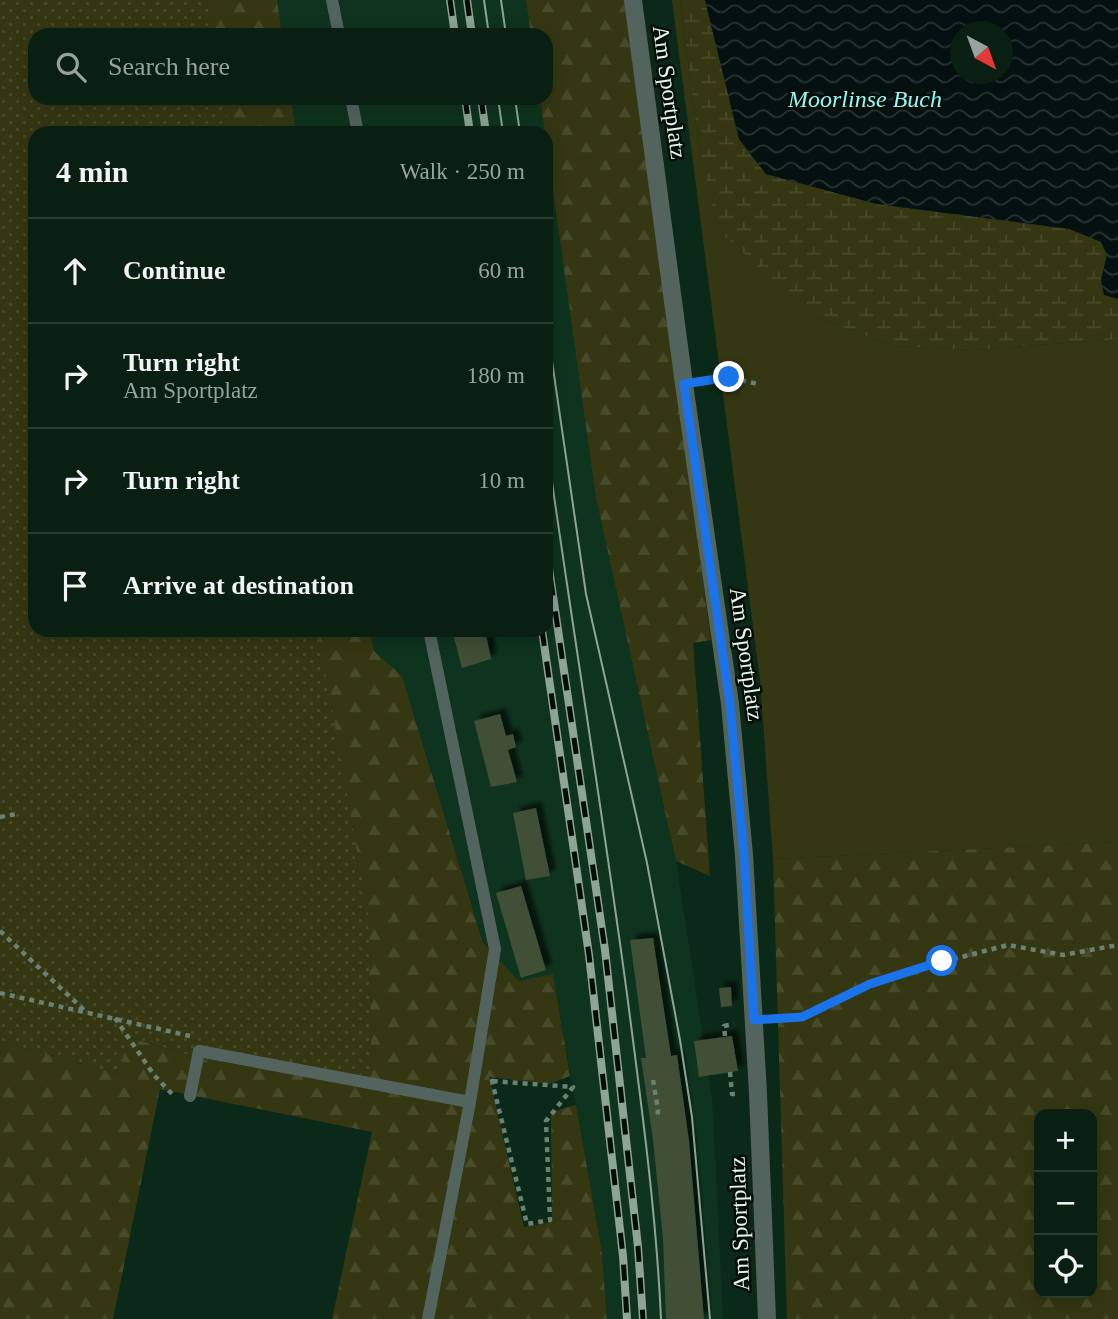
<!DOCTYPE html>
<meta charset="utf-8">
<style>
:root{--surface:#081f12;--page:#11271b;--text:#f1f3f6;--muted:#98a29f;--line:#293d32}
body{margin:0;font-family:Georgia,serif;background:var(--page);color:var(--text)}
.controls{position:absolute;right:21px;bottom:21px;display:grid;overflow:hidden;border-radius:14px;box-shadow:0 4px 18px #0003}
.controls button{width:63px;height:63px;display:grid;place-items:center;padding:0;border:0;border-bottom:2px solid var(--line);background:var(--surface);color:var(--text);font:35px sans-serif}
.compass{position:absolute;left:950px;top:21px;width:63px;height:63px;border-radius:50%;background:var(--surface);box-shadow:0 4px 18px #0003;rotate:139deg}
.stop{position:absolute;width:21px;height:21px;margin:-16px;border:5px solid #1a73e8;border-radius:50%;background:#fff}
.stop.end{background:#1a73e8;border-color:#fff;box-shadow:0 2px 7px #0008}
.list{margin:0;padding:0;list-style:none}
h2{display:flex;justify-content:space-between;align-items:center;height:91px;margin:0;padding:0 28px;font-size:30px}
h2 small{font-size:23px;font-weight:400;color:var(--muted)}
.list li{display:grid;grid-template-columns:46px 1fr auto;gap:21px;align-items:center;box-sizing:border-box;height:105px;padding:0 28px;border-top:2px solid var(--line)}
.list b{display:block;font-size:26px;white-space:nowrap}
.list p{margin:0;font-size:23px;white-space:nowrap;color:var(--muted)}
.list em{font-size:23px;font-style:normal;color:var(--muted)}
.icon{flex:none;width:38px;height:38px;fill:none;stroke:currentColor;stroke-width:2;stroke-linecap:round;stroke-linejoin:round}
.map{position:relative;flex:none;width:1118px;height:1319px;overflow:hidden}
.search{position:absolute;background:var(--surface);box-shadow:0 4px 18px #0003;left:28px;top:28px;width:525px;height:77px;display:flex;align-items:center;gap:18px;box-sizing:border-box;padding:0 24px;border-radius:21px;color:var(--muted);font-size:26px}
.panel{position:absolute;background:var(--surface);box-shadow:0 4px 18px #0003;left:28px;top:126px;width:525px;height:511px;border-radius:21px}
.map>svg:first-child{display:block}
</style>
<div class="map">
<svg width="1118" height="1319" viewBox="0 0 1118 1319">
<defs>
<pattern id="forest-firs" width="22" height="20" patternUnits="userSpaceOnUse" patternTransform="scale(1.75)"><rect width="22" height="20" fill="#353713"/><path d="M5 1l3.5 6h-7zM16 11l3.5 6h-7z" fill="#484b2a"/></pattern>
<pattern id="wetland-marsh" width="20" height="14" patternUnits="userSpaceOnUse" patternTransform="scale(1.75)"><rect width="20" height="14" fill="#353713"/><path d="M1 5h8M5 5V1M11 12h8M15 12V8" fill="none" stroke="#484b2a"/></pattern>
<pattern id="park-dots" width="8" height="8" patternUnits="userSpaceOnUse" patternTransform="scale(1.75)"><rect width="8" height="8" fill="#353713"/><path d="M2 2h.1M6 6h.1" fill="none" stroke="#484b2a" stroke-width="1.8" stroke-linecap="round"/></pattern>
<pattern id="water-waves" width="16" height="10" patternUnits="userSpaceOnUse" patternTransform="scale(1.75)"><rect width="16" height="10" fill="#051111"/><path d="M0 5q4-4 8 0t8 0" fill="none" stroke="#293434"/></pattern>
<filter id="shadow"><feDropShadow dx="6" dy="-6" stdDeviation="2" flood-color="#0009"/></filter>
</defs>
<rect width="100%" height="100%" fill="#0b2918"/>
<path fill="#0e341f" d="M 277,0 L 526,0 L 531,35 L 282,35 Z
M 291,98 L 540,98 L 545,133 L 296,133 Z
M 546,141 L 596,498 L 676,861 L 712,1098 L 723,1319 L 607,1319 L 602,1253 L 553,975 L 519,981 L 483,943 L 402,676 L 374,651 L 370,630 L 546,630 Z"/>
<path fill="#353713" d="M 672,0 L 680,0 L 700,155 L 813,316 L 894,346 L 975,350 L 1118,339 L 1118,842 L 773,859 L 760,680 Z"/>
<path fill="url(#forest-firs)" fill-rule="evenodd" d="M 189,0 L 277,0 L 282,35 L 192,35 Z
M 526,0 L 624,0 L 711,640 L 693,643 L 710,876 L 676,861 L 596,498 L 540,98 L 546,98 L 546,35 L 531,35 Z
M 195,98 L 291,98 L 296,133 L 194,133 Z
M 316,630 L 370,630 L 374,651 L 402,676 L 483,943 L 519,981 L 553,974 L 570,1076 L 549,1084 L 489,1077 L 524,1227 L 552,1222 L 551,1112 L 576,1105 L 602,1253 L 607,1319 L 332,1319 L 372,1132 L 160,1089 L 113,1319 L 0,1319 L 0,1041 L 118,1074 L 128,1037 L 218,1064 Z
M 1118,842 L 1118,1319 L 787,1319 L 773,859 ZM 1092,1114 L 1092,1293 L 1039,1293 L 1039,1114 Z"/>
<path fill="url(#wetland-marsh)" d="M 680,0 L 705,0 L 739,139 L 766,174 L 877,204 L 1070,229 L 1101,242 L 1107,255 L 1101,280 L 1104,294 L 1118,299 L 1118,339 L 975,350 L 894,346 L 813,316 L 719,231 L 700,155 Z"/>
<path fill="url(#park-dots)" d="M 0,0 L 207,0 L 213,35 L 35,35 L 35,98 L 224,98 L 230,133 L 35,133 L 35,630 L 318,630 L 368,914 L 372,1075 L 218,1064 L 129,1037 L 118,1074 L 0,1041 Z"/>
<path fill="url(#water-waves)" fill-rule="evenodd" d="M 705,0 L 1118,0 L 1118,299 L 1104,295 L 1101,280 L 1107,255 L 1101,242 L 1070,229 L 877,204 L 766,174 L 739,139 ZM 960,32 L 1002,32 L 1002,74 L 960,74 Z"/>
<path fill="#3f5035" filter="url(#shadow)" d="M 452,630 L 485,630 L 491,659 L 462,668 Z
M 500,714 L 506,736 L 513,734 L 516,747 L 508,750 L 517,782 L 491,787 L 474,721 Z
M 536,808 L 550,876 L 526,880 L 513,813 Z
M 521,886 L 546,970 L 521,978 L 496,893 Z
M 653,938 L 671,1056 L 677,1055 L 689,1141 L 704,1319 L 666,1319 L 663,1239 L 653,1140 L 641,1058 L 646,1058 L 630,940 Z
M 731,987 L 732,1006 L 721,1007 L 719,988 Z
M 732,1036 L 738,1071 L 699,1077 L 694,1041 Z"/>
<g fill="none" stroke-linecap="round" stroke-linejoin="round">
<path stroke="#698172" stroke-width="4.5" stroke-dasharray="5 5" stroke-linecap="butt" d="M 702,382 L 728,377 L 758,384
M 0,817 L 17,814
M 0,931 L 85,1011
M 0,993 L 190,1036
M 115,1018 L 154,1075 L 173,1095
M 774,1019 L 801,1017 L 870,984 L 942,962 L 1008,945 L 1063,955 L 1118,945
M 725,1036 L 724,1026 L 734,1024
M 730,1072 L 732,1094 L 738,1094
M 653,1080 L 658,1110 L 657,1119
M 491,1082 L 492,1081 L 527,1224 L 550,1220 L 546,1121 L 573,1087 L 492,1081"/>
<path stroke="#53645f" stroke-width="12" d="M 332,0 L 339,35
M 351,98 L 358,133
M 190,1096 L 199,1051 L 470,1102
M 428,1319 L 470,1102 L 495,949 L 429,630"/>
<path stroke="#53645f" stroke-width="18" d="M 633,0 L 684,384 L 730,704 L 744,855 L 758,1093 L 767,1319"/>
<path stroke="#8ea496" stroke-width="2" d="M 484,0 L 489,35
M 501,0 L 506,35
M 498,98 L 503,133
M 515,98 L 520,133
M 546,320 L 586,594 L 647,863 L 680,1040 L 692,1117 L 710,1319
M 546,440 C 572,624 602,809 627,994 C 641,1102 656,1210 661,1319"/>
<g stroke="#8ea496" stroke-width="8">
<path id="rail" d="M 450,0 L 455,35
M 467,0 L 472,35
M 465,98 L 470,133
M 481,98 L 486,133
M 546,548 L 605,950 L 638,1247 L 643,1319
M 542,630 L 589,955 L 623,1256 L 627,1319"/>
</g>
<use href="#rail" stroke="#040e07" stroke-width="5" stroke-dasharray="16" stroke-linecap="butt"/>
</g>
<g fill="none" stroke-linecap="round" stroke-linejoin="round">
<path stroke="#1a73e8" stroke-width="9" d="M 729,377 L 684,384 L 730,704 L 744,855 L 754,1020 L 802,1017 L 870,984 L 942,961"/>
</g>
<g text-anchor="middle" stroke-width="5" stroke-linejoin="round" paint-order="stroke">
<g font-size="23" fill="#e6f7eb" stroke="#040e07">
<text transform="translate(670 92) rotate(82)" y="8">Am Sportplatz</text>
<text transform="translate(747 654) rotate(82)" y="8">Am Sportplatz</text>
<text transform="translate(739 1224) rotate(-92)" y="8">Am Sportplatz</text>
</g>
<g font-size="24" font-style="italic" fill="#92f8fb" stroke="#040e07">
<text x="865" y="107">Moorlinse Buch</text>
</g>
</g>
</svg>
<div class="controls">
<button>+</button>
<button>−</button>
<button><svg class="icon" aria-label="locate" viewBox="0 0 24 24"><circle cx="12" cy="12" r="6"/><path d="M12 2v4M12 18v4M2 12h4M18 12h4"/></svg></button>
</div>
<svg class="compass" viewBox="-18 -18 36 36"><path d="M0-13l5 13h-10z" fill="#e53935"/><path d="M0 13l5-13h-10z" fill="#98a29f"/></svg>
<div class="stop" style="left:942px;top:961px"></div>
<div class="stop end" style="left:729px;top:377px"></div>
<div class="search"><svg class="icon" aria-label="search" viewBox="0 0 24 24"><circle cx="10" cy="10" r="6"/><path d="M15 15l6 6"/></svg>Search here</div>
<section class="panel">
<h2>4 min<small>Walk · 250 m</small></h2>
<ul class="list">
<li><svg class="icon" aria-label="ahead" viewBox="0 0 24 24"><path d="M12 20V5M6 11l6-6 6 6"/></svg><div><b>Continue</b></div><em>60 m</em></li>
<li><svg class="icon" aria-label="right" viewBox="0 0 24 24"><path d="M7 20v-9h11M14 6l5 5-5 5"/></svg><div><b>Turn right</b><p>Am Sportplatz</p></div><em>180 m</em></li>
<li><svg class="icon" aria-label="right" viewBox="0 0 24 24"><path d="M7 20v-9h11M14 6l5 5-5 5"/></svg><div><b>Turn right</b></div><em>10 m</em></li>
<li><svg class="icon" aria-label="arrive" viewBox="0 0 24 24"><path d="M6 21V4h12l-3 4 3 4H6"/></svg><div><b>Arrive at destination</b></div></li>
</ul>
</section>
</div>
